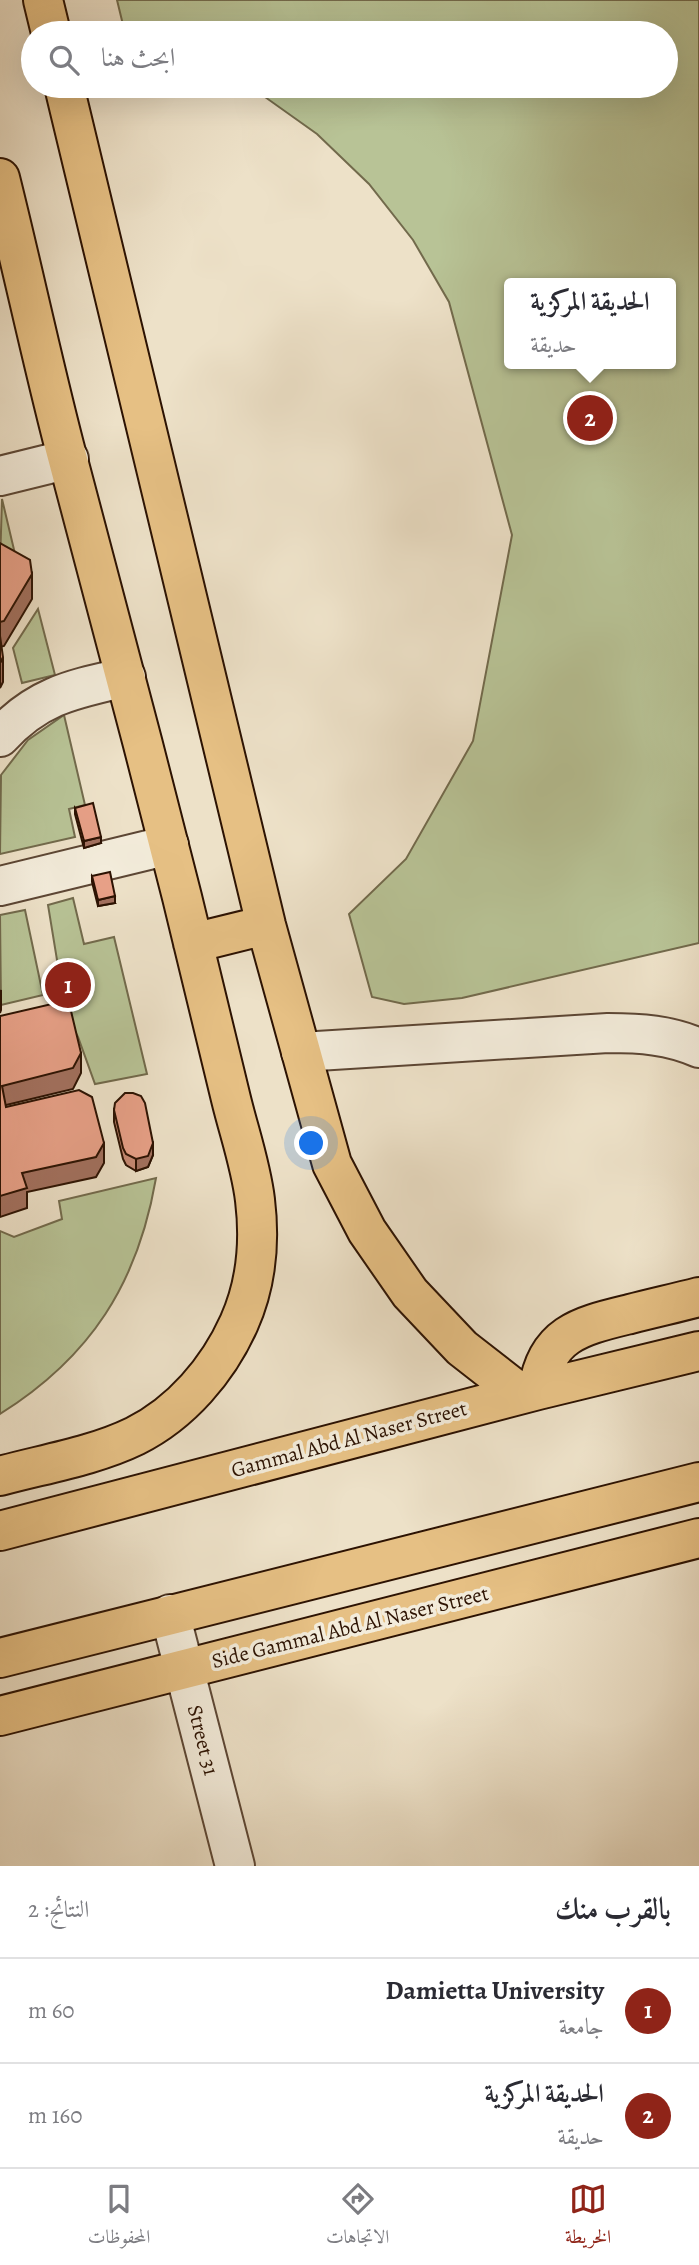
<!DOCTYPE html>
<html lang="ar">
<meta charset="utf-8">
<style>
:root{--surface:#fff;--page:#f2f2f3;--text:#2b2b33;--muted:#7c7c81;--line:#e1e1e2;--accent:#8f2418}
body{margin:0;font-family:Alegreya,Amiri,serif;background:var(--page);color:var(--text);direction:rtl}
.you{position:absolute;left:312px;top:1144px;width:24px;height:24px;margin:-18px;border:5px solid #fff;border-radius:50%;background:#1a73e8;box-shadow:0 0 0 10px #1a73e833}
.badge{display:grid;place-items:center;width:46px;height:46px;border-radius:50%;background:var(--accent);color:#fff;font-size:23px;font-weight:700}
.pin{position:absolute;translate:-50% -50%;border:4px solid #fff;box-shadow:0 2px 7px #0006}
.popup{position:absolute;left:504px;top:278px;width:172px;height:91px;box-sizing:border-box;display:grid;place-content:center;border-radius:7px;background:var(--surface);filter:drop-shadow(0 2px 5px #0005);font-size:23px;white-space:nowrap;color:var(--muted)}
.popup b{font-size:26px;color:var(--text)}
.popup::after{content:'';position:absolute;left:50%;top:100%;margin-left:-14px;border:14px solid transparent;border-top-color:var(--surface)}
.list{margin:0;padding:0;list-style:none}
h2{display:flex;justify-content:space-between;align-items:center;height:91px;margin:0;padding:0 28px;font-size:30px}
h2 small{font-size:23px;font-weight:400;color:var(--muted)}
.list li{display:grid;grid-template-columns:46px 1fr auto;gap:21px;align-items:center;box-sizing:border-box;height:105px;padding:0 28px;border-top:2px solid var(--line)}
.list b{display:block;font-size:26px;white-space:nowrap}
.list p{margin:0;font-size:23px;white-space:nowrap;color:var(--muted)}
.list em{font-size:23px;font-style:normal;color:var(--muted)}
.icon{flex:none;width:38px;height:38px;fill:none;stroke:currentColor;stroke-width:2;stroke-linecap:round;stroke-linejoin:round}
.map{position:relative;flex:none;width:699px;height:1866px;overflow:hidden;direction:ltr}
.search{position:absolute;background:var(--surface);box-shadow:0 7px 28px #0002;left:21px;right:21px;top:21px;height:77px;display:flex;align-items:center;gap:18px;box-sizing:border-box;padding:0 24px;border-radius:38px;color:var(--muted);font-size:26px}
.sheet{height:301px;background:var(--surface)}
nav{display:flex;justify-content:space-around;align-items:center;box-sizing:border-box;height:98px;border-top:2px solid var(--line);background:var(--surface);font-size:19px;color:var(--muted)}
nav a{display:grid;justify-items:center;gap:4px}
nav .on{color:var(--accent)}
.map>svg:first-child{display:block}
</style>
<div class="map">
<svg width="699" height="1866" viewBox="0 0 699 1866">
<rect width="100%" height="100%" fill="#ede1c8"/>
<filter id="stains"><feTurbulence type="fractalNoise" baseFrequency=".00286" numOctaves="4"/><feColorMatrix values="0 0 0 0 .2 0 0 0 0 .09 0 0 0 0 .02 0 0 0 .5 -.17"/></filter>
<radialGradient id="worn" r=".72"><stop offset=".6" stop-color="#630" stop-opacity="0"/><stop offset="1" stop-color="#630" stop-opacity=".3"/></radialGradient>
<path fill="#b8c396" stroke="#726a4c" stroke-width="2" fill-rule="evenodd" d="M 117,0 L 699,0 L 699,943 L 462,998 L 404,1004 L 372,997 L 349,914 L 406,859 L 473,741 L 512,535 L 449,302 L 413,240 L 369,184 L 317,134 L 258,92 L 245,86 L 666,86 L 666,33 L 125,33 ZM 670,283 L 670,364 L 510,364 L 510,283 Z
M 2,499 L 20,575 L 0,564 Z
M 38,609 L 55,675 L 22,683 L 13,648 Z
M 64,715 L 85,805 L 69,809 L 75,837 L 0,854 L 1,775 L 28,740 Z
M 73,898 L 84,944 L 114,937 L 147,1074 L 95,1084 L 78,1037 L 66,1015 L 48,905 Z
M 25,910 L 43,995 L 1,1005 L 0,915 Z
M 156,1178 C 138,1283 91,1357 0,1414 L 0,1231 L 14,1237 L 62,1219 L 59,1201 Z"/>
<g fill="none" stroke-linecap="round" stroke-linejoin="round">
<g stroke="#5c4634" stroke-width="42">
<path id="minor" d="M 0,476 L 69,459
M 0,737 C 38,695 74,689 126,677
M 0,886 L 169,845
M 301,1052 L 608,1033 C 640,1033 670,1035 699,1048
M 170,1614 L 235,1866"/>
</g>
<g stroke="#2c1202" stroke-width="42">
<path id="major" d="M 43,0 L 51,33
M 64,86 L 266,925 L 332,1164 L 367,1231 L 410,1293 L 462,1348 L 521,1394
M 0,178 C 22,266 41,356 64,445 C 104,595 144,746 182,897 C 198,964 215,1032 231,1099 C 239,1132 251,1166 255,1200 C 260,1241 256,1285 239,1323 C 218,1370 181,1413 135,1436 C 94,1456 44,1464 0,1476
M 193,943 L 266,925
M 538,1390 C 546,1333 581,1326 630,1314 C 653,1308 676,1303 699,1297
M 0,1531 L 538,1390 L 699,1351
M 0,1658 L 699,1482
M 0,1716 L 699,1538"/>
</g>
<use href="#minor" stroke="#f3ecdb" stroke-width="38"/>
<use href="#major" stroke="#e6c084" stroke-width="38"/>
</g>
<path fill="#c78a74" stroke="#2c1202" stroke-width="2" d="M 75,808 L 101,843 L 84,848 L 75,814 Z
M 92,876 L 115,903 L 98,906 L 92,882 Z
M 114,1110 L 153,1155 L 148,1167 L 136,1171 L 126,1165 L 123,1159 L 114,1122 Z"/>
<path fill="#a2705e" stroke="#2c1202" stroke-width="2" d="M 32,574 L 32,599 L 4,646 L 0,647 L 0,622 Z
M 3,657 L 3,682 L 0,688 L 0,663 Z
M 101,837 L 101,843 L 84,848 L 84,841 Z
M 115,896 L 115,903 L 98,906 L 98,900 Z
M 1,990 L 1,1010 L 0,1013 L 0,993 Z
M 81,1053 L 81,1073 L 73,1089 L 2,1106 L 2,1086 Z
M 104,1143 L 104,1163 L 96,1177 L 27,1192 L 27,1208 L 0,1217 L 0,1196 L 22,1173 Z
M 153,1143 L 153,1155 L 148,1167 L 136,1171 L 136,1159 Z"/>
<path fill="#e7a087" stroke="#2c1202" stroke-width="2" d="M 0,543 L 30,560 L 32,574 L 4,621 L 0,622 Z
M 0,636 L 3,657 L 0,663 Z
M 93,803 L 101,837 L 84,841 L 75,808 Z
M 110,872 L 115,896 L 98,900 L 92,876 Z
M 56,1003 L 71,1011 L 81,1053 L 73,1068 L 2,1086 L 6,1107 L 79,1090 L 92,1097 L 104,1143 L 96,1157 L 22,1173 L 27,1188 L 0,1196 L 0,1016 Z
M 125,1093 L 133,1093 L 141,1096 L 145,1103 L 153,1143 L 148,1156 L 136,1159 L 126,1154 L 123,1148 L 114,1110 L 115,1103 Z"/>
<g text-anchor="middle" stroke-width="7" stroke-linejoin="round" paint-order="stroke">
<g font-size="21" fill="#2c1202" stroke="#f3ecdb">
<text transform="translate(349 1439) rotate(-15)" y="7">Gammal Abd Al Naser Street</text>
<text transform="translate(350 1627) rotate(-14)" y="7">Side Gammal Abd Al Naser Street</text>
<text transform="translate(203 1740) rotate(76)" y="7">Street 31</text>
</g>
</g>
<rect width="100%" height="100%" filter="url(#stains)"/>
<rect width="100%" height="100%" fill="url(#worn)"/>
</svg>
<div class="you"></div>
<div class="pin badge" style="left:68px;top:985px">1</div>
<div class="pin badge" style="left:590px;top:418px">2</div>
<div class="popup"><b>الحديقة المركزية</b>حديقة</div>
<div class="search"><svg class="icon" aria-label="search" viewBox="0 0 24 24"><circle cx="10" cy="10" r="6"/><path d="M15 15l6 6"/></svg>ابحث هنا</div>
</div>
<section class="sheet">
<h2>بالقرب منك<small>النتائج: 2</small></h2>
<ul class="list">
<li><span class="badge">1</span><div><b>Damietta University</b><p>جامعة</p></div><em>60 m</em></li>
<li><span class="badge">2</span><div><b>الحديقة المركزية</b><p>حديقة</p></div><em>160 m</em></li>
</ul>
</section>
<nav>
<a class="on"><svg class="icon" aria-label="map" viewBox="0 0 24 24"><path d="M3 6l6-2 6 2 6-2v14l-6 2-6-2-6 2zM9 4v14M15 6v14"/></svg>الخريطة</a>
<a><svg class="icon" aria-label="directions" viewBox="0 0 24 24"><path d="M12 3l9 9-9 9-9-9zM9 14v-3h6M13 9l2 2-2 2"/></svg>الاتجاهات</a>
<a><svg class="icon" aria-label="saved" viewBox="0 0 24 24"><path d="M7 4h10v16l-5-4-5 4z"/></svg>المحفوظات</a>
</nav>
